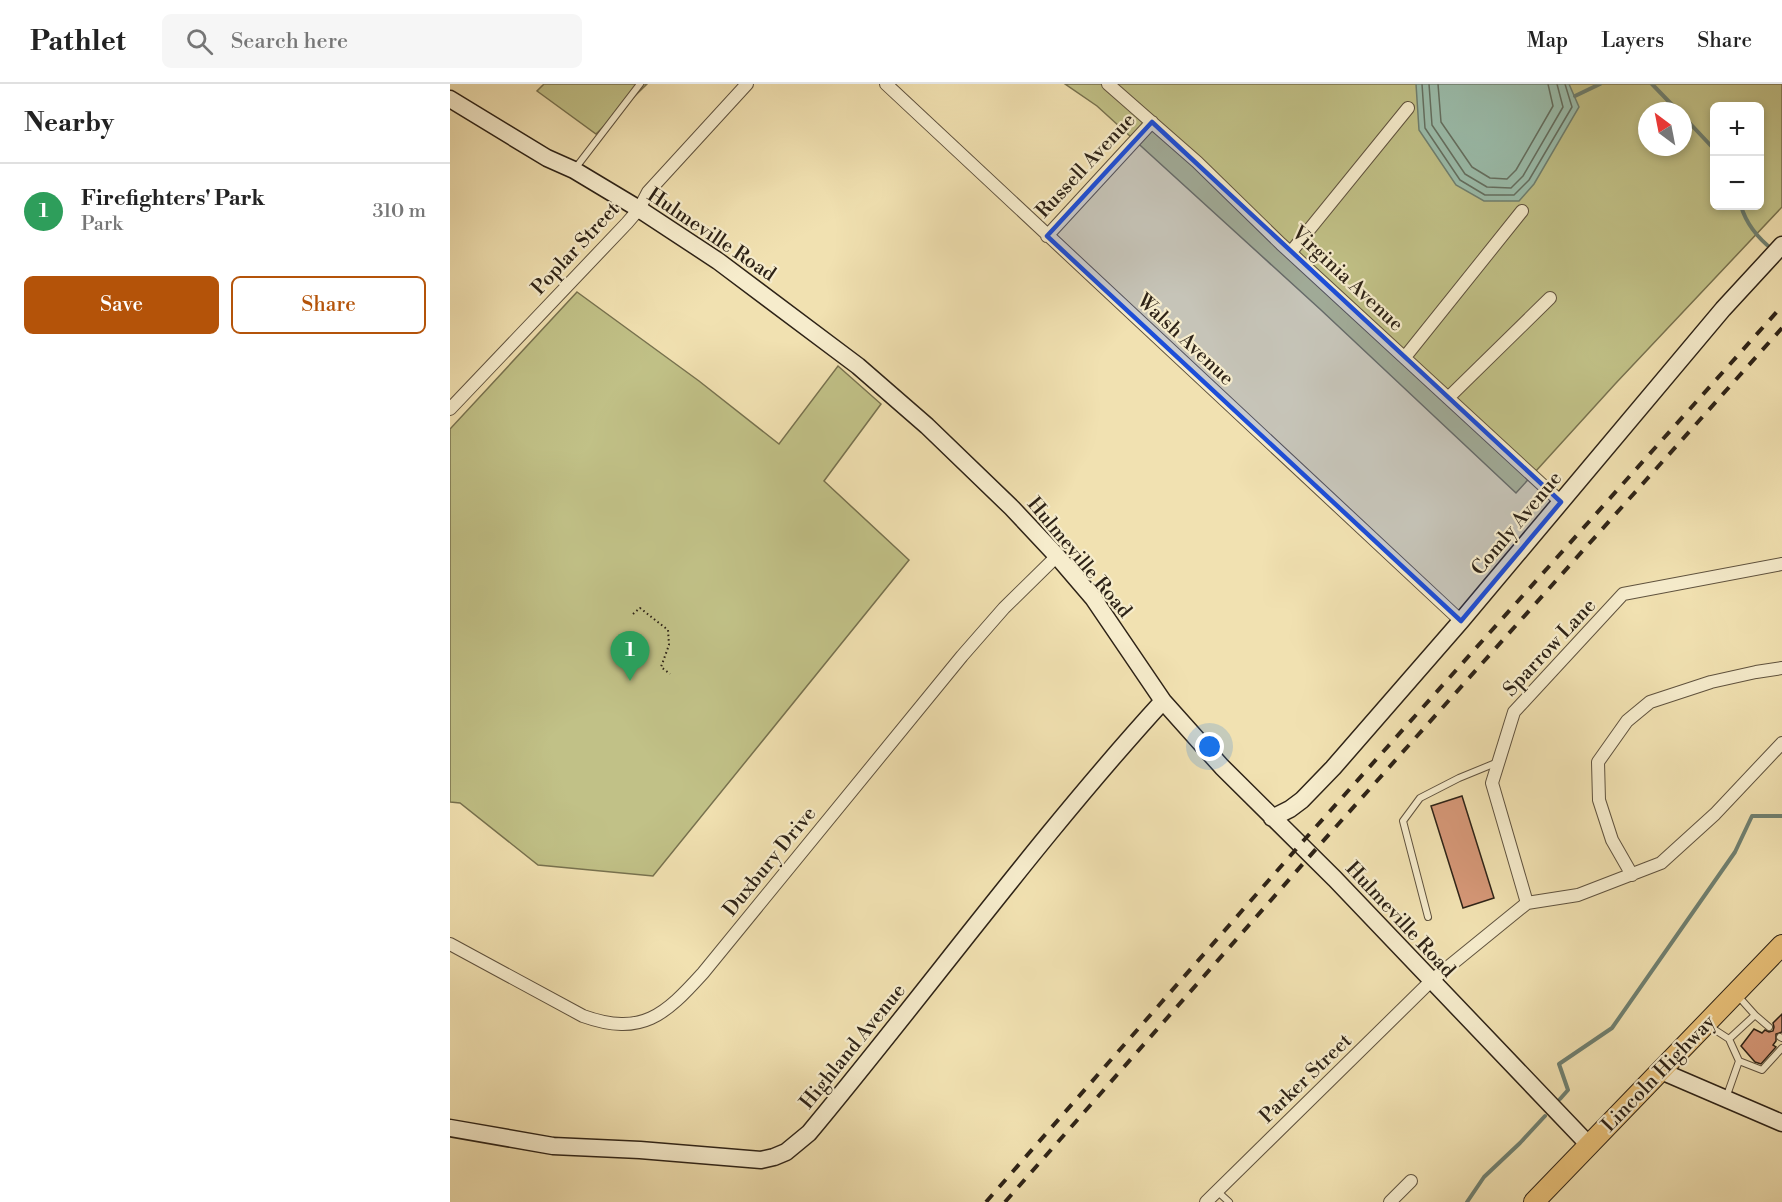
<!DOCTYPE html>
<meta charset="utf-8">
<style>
:root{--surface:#fff;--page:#f6f6f6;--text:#222;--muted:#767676;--line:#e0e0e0;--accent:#b45309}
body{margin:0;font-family:"Libre Bodoni",serif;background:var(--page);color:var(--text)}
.controls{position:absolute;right:18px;top:18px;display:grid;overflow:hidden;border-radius:9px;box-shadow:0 3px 9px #0003}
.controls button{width:54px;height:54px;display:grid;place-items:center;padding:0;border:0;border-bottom:2px solid var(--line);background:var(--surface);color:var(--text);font:30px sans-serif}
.compass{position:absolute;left:1188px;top:18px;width:54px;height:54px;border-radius:50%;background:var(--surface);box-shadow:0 3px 9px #0003;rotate:328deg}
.you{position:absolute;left:760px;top:663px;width:21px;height:21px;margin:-15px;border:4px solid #fff;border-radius:50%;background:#1a73e8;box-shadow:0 0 0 9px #1a73e833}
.badge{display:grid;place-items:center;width:39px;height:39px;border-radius:50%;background:var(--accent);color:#fff;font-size:20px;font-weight:700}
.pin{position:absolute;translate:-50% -50px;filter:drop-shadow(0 2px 3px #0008)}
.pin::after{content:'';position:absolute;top:32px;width:21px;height:18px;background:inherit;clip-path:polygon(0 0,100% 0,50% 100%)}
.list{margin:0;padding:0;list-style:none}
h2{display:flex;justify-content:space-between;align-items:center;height:78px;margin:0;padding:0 24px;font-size:26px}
h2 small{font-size:20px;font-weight:400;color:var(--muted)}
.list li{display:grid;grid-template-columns:39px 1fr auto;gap:18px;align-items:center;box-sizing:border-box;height:96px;padding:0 24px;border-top:2px solid var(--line)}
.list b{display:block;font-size:22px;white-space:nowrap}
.list p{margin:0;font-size:20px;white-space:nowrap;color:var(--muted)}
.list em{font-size:20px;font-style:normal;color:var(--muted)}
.actions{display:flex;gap:12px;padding:18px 24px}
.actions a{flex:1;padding:14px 0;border:2px solid var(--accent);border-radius:9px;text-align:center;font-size:21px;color:var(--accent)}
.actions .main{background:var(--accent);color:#fff}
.icon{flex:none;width:33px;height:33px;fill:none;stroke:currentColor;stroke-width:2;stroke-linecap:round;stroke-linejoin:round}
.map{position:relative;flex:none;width:1332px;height:1118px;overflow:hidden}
header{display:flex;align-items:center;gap:36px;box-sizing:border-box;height:84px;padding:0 30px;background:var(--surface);border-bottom:2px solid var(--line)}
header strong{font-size:28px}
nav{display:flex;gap:33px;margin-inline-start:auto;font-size:21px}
.search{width:420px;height:54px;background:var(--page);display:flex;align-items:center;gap:15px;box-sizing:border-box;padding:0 21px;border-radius:9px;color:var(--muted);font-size:22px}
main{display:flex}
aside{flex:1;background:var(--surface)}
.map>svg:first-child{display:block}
</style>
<header>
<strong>Pathlet</strong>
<div class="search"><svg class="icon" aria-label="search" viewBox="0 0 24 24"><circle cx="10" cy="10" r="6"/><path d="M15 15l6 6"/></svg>Search here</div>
<nav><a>Map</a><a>Layers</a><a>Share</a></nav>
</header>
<main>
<aside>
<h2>Nearby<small></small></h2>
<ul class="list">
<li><span class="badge" style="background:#2e9e5b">1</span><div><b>Firefighters' Park</b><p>Park</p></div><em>310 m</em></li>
</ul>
<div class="actions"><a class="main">Save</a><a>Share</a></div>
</aside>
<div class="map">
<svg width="1332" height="1118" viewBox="0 0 1332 1118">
<rect width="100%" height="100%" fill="#f1e1b1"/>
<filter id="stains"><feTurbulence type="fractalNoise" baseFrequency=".00333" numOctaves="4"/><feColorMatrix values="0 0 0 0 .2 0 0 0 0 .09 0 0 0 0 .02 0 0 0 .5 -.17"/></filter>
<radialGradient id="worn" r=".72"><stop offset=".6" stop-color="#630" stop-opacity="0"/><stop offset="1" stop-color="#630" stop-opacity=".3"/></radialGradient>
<path fill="#c1c187" stroke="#78724f" stroke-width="1.5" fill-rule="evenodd" d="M 94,0 L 197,0 L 146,50 L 87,7 Z
M 615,0 L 1332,0 L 1332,123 L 1166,299 L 1066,409 L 871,226 L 647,22 ZM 1264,22 L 1310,22 L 1310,122 L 1264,122 ZM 1197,27 L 1233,27 L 1233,63 L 1197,63 Z
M 127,208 L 249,297 L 329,360 L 388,282 L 431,320 L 374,397 L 459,476 L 203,792 L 88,781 L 10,719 L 0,718 L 0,345 Z"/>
<path fill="#9bbead" stroke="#6f8071" stroke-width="1.5" d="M 966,0 L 1119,0 L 1129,23 L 1084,100 L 1069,117 L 1034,117 L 1006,101 L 969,46 Z"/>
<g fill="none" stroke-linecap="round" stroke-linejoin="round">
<path stroke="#647062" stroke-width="1.5" d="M 972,0 L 975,44 L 1010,96 L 1035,111 L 1064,111 L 1079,96 L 1122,23 L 1115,0
M 979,0 L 982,41 L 1015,90 L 1037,103 L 1061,104 L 1073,92 L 1113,23 L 1107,0
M 988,0 L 991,38 L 1022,83 L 1040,94 L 1057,95 L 1066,86 L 1103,22 L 1098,0"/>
<path stroke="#6f8071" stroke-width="4" d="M 1202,0 L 1228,27
M 1125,12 L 1150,0
M 1233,32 L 1264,65
M 1291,122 C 1296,139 1309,155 1323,166
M 1110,1015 L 1118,1006 L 1109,980 L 1162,944 L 1285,768 L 1302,732 L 1332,732
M 1017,1118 L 1034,1093 L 1070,1059 L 1095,1032"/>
</g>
<path fill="#d59777" stroke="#2e2317" stroke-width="1.5" d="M 1012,712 L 1044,814 L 1013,824 L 981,722 Z
M 1332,930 L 1332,948 L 1326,950 L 1326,957 L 1323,961 L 1326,963 L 1311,980 L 1305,978 L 1291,962 L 1304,945 L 1312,949 L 1315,946 L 1319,948 L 1323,947 L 1324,943 L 1323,939 Z"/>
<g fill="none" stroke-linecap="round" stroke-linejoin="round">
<g stroke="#5f523e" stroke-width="8">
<path id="lane" d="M 124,86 L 190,0
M 978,833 L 953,737 L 970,714 L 1009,694 L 1048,678
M 1288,912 L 1305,931 L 1279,955 L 1289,977 L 1312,986 L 1332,964
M 1305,931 L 1319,943
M 1259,942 L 1279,955
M 1330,953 L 1332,954
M 1276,1014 L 1289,977
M 767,1107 L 779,1118"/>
</g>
<g stroke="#5f523e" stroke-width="14">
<path id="street" d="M 436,0 L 1011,537
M 658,0 L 747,78 L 831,160 L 1111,418
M 597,152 L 702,38
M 841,168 L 958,24
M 955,273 L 1072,127
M 998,314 L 1100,214
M 0,325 L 177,139 L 189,125 L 198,108 L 297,0
M 1182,791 L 1162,756 L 1149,716 L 1148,678 L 1177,637 L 1200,618 L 1261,598 L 1306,588 L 1332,584
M 1077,819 L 1128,811 L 1211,779 L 1265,730 L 1332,659
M 0,860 L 133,932 C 192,953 215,931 253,889 L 512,572 L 554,524 L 607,472
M 756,1118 L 981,897 L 1077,819 L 1042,699 L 1064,628 L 1173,510 L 1332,480
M 940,1118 L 961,1097"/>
</g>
<g stroke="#2e2317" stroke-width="19">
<path id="secondary" d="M 0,15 L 97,74 L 124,86 L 189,125 L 268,177 L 408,282 L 477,342 L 562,424 L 607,472 L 643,514 L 713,617 L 772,683 L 885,795 L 1139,1061
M 822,734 L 840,725 L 852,716 L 883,684 L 1011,537 L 1273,225 L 1332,161
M 1211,987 L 1332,1039
M 0,1044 L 103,1062 L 190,1066 L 311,1076 L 324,1073 L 336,1068 L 359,1049 C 478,906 588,754 713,617"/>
</g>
<g stroke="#2e2317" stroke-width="22">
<path id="primary" d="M 1084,1118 L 1332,861"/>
</g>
<path stroke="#2e2317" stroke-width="2" stroke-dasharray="1.5 3" stroke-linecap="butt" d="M 183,530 L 190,524 L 218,546 L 219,561 L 211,583 L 220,590"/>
<use href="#lane" stroke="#f6eccc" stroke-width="6"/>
<use href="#street" stroke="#f6eccc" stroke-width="12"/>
<use href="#secondary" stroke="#f6eccc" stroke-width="16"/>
<use href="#primary" stroke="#e8c078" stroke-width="20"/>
<path stroke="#2e2317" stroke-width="4" stroke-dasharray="10 10" stroke-linecap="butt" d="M 536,1118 L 855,755 L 1332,222
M 555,1118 L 866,765 L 1332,244"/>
</g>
<path fill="#1d4ed8" fill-opacity="0.2" stroke="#1d4ed8" stroke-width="4.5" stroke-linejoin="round" d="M 702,38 L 1111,418 L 1011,537 L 597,152 Z"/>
<g text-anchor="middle" stroke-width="4.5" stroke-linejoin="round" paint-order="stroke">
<g font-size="20" fill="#2e2317" stroke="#f6eccc">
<text transform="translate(635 81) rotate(-47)" y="7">Russell Avenue</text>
<text transform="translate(262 150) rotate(34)" y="7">Hulmeville Road</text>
<text transform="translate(125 164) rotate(-47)" y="7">Poplar Street</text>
<text transform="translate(898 194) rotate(43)" y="7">Virginia Avenue</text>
<text transform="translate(736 255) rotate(43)" y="7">Walsh Avenue</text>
<text transform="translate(1066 439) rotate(-50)" y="7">Comly Avenue</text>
<text transform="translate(630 473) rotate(50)" y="7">Hulmeville Road</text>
<text transform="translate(1099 563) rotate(-47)" y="7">Sparrow Lane</text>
<text transform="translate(319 777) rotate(-51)" y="7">Duxbury Drive</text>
<text transform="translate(951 835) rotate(47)" y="7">Hulmeville Road</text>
<text transform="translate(402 962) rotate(-51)" y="7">Highland Avenue</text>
<text transform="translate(1208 989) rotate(-46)" y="7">Lincoln Highway</text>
<text transform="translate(855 994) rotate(-44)" y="7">Parker Street</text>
</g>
</g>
<rect width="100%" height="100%" filter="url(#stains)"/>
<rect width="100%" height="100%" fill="url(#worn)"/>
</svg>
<div class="controls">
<button>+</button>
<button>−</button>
</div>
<svg class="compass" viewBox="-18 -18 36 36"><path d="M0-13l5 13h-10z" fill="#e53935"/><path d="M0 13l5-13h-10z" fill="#767676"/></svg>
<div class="you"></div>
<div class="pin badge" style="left:180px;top:597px;background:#2e9e5b">1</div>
</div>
</main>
